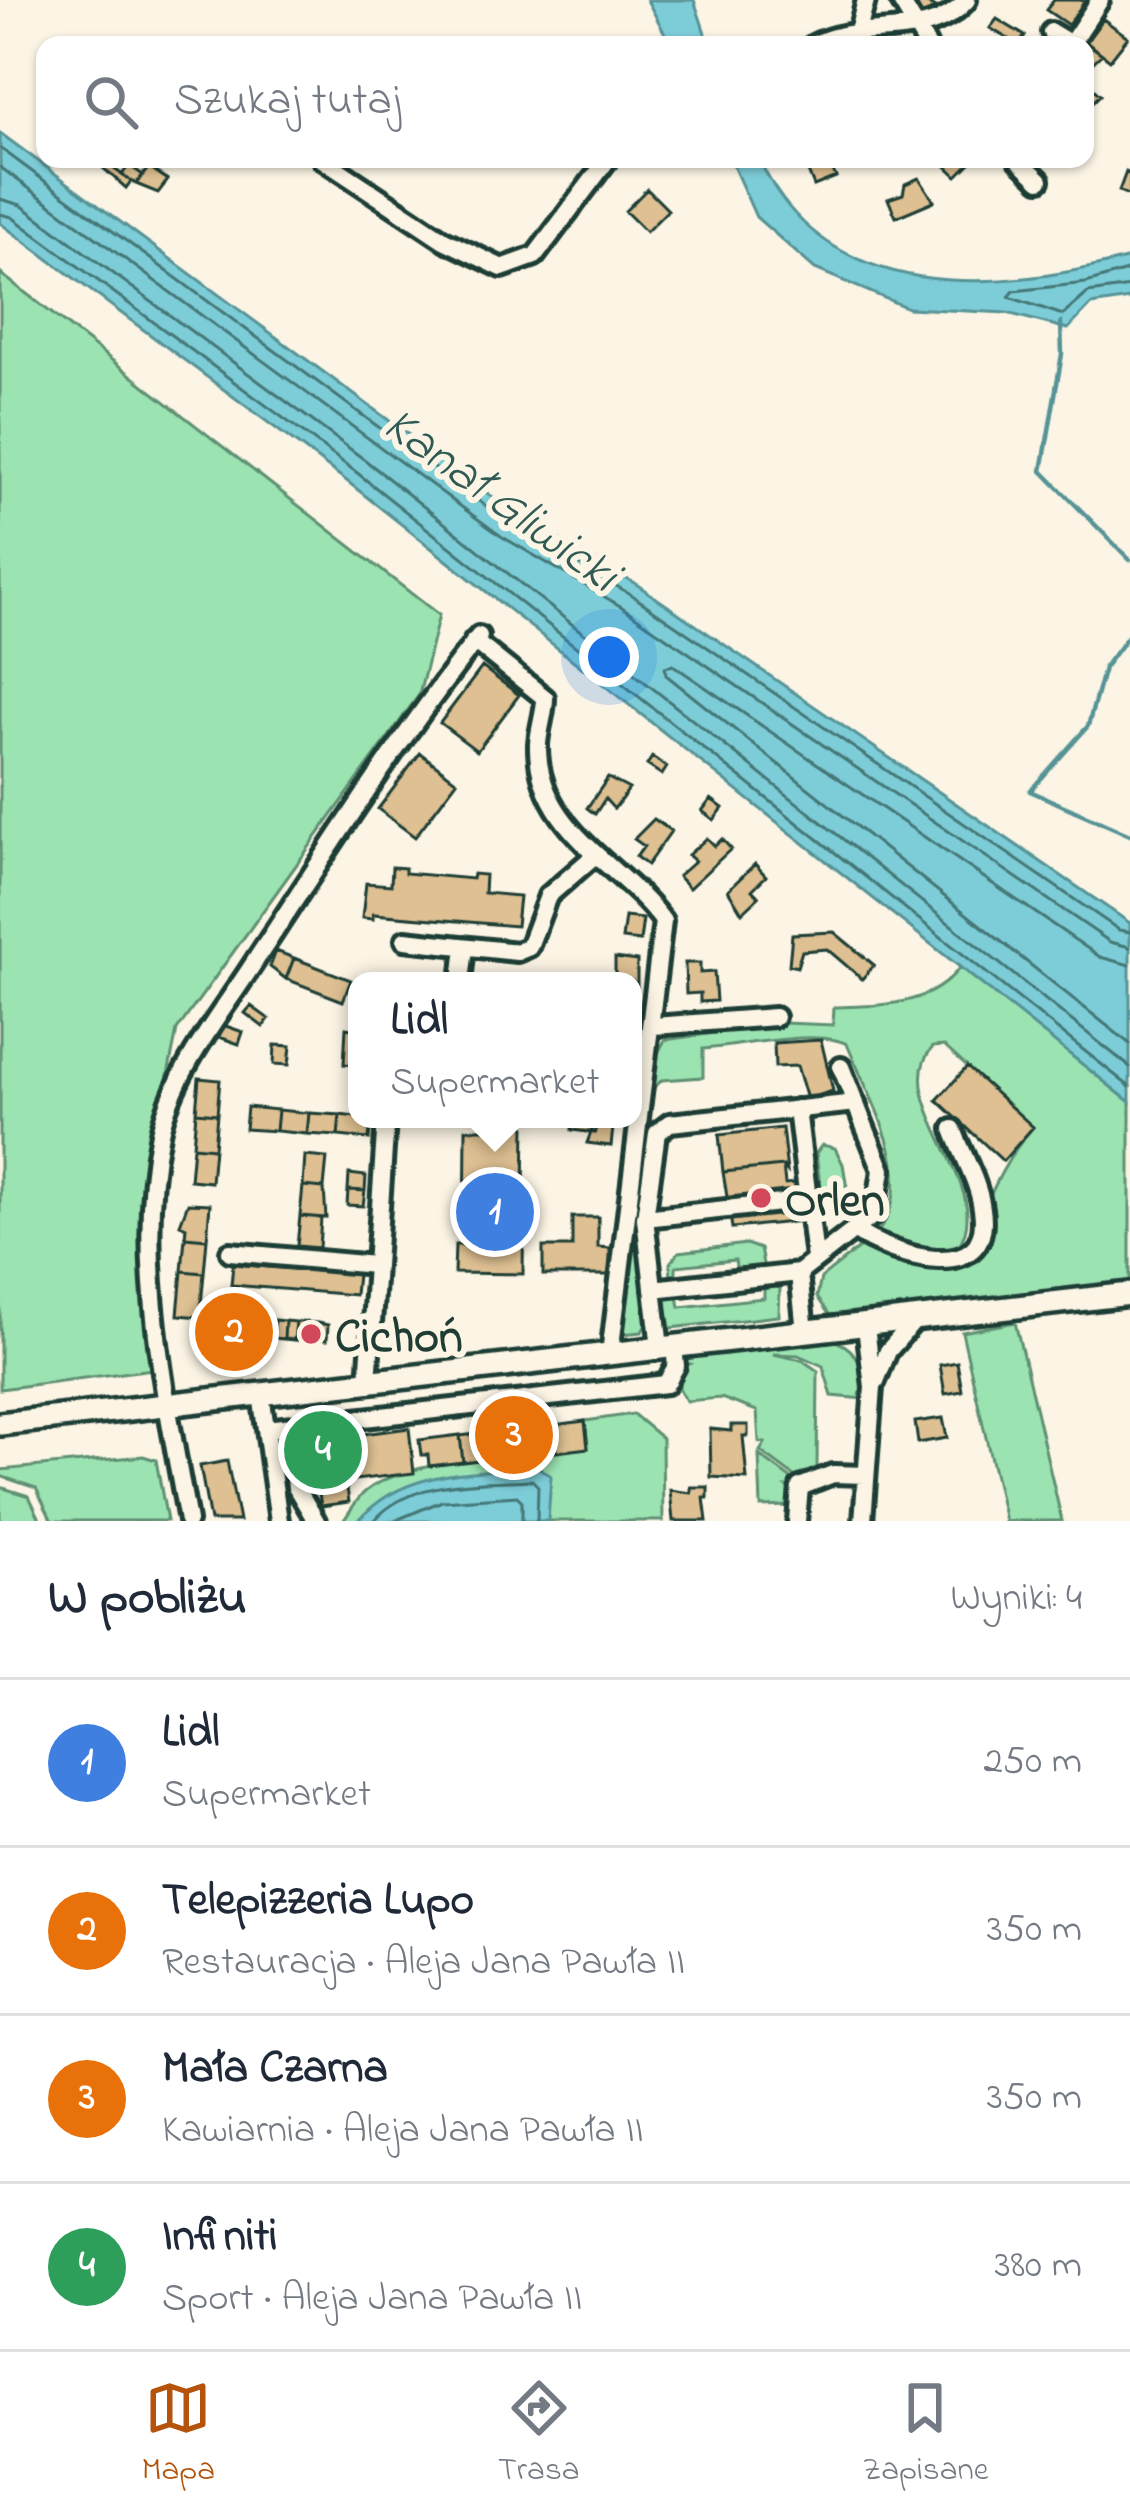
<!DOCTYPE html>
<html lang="pl">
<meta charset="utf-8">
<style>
:root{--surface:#fff;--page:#f2f2f3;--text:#1f2937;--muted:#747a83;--line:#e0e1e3;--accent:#b45309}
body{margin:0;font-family:"Indie Flower",sans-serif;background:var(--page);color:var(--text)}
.you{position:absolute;left:609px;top:657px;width:42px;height:42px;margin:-30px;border:9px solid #fff;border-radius:50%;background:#1a73e8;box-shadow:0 0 0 18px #1a73e833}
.badge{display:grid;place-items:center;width:78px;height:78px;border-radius:50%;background:var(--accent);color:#fff;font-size:39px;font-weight:700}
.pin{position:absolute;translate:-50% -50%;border:6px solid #fff;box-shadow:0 3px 12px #0006}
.popup{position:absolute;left:348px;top:972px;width:294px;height:156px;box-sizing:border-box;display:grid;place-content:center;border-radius:24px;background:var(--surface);filter:drop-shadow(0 3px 9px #0005);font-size:39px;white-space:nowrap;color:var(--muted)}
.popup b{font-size:45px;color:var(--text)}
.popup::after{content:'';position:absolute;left:50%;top:100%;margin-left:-24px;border:24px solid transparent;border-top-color:var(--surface)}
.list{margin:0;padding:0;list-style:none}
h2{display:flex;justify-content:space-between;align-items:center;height:156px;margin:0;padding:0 48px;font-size:51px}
h2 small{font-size:39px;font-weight:400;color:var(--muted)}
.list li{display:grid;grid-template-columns:78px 1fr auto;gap:36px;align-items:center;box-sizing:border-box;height:168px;padding:0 48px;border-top:3px solid var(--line)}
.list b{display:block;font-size:45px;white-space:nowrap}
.list p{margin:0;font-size:39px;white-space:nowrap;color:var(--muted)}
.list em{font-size:39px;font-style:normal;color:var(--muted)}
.icon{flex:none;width:66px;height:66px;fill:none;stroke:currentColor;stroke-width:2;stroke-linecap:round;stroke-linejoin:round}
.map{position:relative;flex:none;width:1130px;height:1521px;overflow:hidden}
.search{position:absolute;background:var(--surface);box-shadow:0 3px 9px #0004;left:36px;right:36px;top:36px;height:132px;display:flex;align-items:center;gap:30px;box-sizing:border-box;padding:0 42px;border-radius:24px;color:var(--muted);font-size:45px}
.sheet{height:828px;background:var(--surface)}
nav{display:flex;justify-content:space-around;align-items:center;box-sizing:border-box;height:168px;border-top:3px solid var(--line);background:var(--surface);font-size:33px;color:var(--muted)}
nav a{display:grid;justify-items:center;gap:6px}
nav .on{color:var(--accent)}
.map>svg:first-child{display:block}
</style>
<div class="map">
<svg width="1130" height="1521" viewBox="0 0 1130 1521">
<rect width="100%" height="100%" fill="#fcf5e5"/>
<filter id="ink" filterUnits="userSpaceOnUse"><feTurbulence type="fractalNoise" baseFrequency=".00833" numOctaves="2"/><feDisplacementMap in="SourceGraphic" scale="24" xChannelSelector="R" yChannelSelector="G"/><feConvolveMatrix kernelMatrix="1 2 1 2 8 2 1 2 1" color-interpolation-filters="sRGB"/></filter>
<g filter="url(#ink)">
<path fill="#9ce3b2" stroke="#5e9073" stroke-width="3" d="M 0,273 L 439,615 L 419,695 L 177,1030 L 143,1199 L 142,1275 L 153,1369 L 0,1389 Z
M 960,967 L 1130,1102 L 1130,1283 L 842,1319 L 829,1314 L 817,1297 L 821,1278 L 865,1243 C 892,1263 925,1269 958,1263 C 983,1216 998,1166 1033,1127 L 944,1046 L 933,1047 C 886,1098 999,1188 958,1247 L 932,1253 L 873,1237 C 925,1185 870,1101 847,1044 C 818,1028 738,1047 703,1049 L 703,1077 L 662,1080 L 654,1088 L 636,1221 L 646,1323 L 642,1332 L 621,1334 L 654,1060 L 665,1040 L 784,1023 L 833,1025 L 834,1007 C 879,1005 930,1008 960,967 Z
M 822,1145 L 835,1148 L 843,1164 L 850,1206 L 842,1217 L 824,1217 L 816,1153 Z
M 746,1244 L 760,1249 L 764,1269 L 737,1273 L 735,1260 L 676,1266 L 676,1279 L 671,1277 L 670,1263 L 679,1252 Z
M 764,1284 L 780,1288 L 779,1316 L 670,1328 L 665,1300 L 671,1295 L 678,1296 L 680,1307 L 764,1298 Z
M 1015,1322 L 1062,1521 L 1005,1521 L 962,1332 Z
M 828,1339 C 858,1345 866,1371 865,1399 L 832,1396 L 823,1366 L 798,1355 L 773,1354 L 802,1360 L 818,1371 L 817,1470 L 798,1479 L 760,1451 L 765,1443 L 759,1442 L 757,1411 L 721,1398 L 686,1401 L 679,1388 L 681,1368 L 690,1364 L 682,1362 L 695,1353 Z
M 633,1414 L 662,1438 L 663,1521 L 343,1521 C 350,1512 357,1498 366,1491 C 409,1457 532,1454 588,1448 L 585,1421 Z
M 759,1455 L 793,1480 L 793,1487 L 787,1487 L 793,1492 L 790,1506 L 761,1507 Z
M 143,1456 L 156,1460 L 167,1521 L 52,1521 L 36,1488 L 0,1476 L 0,1470 Z
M 0,1487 L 29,1496 L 41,1521 L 0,1521 Z"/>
<path fill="#7dcdd8" stroke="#579396" stroke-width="3" d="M 647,0 L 694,0 L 709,45 L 671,45 Z
M 0,133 L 517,515 L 636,584 L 1130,923 L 1130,1102 L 348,482 L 0,223 Z
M 730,159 L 759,159 C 826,306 997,293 1130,258 L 1130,299 L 1091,305 L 1068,329 L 1007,313 L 908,308 L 815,269 L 756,217 Z
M 540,1468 L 551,1476 L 548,1521 L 358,1521 C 403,1468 475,1472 540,1468 Z"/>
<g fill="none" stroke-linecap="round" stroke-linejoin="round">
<path stroke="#457776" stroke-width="3" d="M 0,148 L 510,524 L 630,594 L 1119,930 L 1130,932
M 0,167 L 501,536 L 622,607 L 1110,942 L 1130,947
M 0,199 L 21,205 L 365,460 L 1130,1067
M 0,214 L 12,217 L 356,472 L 1130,1087
M 1130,270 L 1086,283 L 1014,291 L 1009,297 L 1063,315 L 1088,293 L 1130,287
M 1130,965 L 1100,957 L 673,665 L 665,667 L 666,675 L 1130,1044
M 374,1521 C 410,1478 481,1483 532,1480 L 538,1486 L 537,1521
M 394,1521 L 442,1501 L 517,1496 L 522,1501 L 522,1521"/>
<path stroke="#579396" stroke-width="4.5" d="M 1061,322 L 1062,354 L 1042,471 L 1130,560
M 1130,633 L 1104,668 L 1088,726 L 1030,791 L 1130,835"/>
</g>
<path fill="#dec092" stroke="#1f3d34" stroke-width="3" d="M 918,0 L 934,7 L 924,18 L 911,7 Z
M 1054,0 L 1081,0 L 1084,2 L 1068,25 L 1046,10 Z
M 997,19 L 1025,36 L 1018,45 L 990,28 Z
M 1103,19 L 1128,37 L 1110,60 L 1086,42 Z
M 1086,42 L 1102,54 L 1085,70 L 1084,45 Z
M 1085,81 L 1100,95 L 1085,110 Z
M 803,159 L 827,159 L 836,177 L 814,186 Z
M 939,159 L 974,159 L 957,176 Z
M 106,163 L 131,181 L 126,188 L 103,168 Z
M 129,165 L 143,175 L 136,184 L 122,175 Z
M 149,167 L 168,180 L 158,193 L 136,184 Z
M 1126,172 L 1130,174 L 1130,196 L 1119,191 Z
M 919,178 L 934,201 L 896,217 L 888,199 L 903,194 L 905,184 Z
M 647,189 L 668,210 L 646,232 L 625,211 Z
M 482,667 L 519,695 L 477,751 L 440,723 Z
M 420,753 L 457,781 L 415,837 L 378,809 Z
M 652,757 L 667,767 L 662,775 L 647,765 Z
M 608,778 L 629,789 L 614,809 L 605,799 L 595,814 L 587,808 Z
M 711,799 L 723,808 L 714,820 L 702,811 Z
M 654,819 L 671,831 L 647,865 L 636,857 L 644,846 L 634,839 Z
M 707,838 L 715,846 L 722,839 L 731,849 L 689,888 L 678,876 L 695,861 L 688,855 Z
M 755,864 L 766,876 L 752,890 L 759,897 L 742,913 L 728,890 Z
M 392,867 L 405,868 L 405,873 L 472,879 L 473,874 L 485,875 L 484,893 L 519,896 L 516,926 L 373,914 L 373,919 L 362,918 L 366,883 L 391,885 Z
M 625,917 L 643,919 L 640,941 L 622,939 Z
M 834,932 L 874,965 L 862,979 L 827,949 L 802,951 L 797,967 L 789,965 L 792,934 Z
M 276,951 L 294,958 L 286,979 L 270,967 Z
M 294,958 L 351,980 L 343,1001 L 286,979 Z
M 615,958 L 637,961 L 637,987 L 633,981 L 615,981 Z
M 685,963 L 700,963 L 700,973 L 714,972 L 716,1001 L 700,1002 L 700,993 L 686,994 Z
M 251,1006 L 269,1019 L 263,1027 L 245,1013 Z
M 223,1025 L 243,1032 L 239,1044 L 219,1037 Z
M 346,1028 L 357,1030 L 357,1065 L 344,1064 Z
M 821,1040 L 833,1091 L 807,1099 L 797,1066 L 775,1067 L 774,1043 Z
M 275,1045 L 291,1046 L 289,1065 L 274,1064 Z
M 967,1067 L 1033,1127 L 1003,1161 L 937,1100 Z
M 199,1078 L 220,1080 L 217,1114 L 196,1112 Z
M 247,1107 L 278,1110 L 276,1131 L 245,1129 Z
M 278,1110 L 309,1113 L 307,1134 L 276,1131 Z
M 196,1112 L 217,1114 L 214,1148 L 193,1146 Z
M 309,1113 L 340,1115 L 338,1136 L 307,1134 Z
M 340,1115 L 371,1119 L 369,1139 L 338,1136 Z
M 507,1119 L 525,1119 L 523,1274 L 454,1273 L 455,1245 L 465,1245 L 466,1129 L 507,1129 Z
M 573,1119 L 596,1119 L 595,1133 L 572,1130 Z
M 596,1119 L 614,1119 L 611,1146 L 587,1143 Z
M 782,1128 L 787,1171 L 783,1166 L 723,1172 L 719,1135 Z
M 193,1146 L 214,1148 L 211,1182 L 190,1180 Z
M 305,1156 L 327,1158 L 324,1188 L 303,1186 Z
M 783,1166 L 785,1184 L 820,1181 L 825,1219 L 732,1228 L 723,1172 Z
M 349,1174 L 366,1176 L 365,1191 L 348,1190 Z
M 303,1186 L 324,1188 L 326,1218 L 300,1216 Z
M 348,1190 L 365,1191 L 363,1206 L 347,1205 Z
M 188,1203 L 210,1204 L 207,1239 L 185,1237 L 186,1227 L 180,1224 Z
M 300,1216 L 321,1218 L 319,1248 L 297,1246 Z
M 572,1217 L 598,1217 L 598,1247 L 610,1248 L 610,1275 L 543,1275 L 543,1247 L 572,1247 Z
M 185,1237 L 207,1239 L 204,1273 L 182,1271 Z
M 233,1264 L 357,1274 L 355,1295 L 231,1285 Z
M 182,1271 L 204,1273 L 200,1317 L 178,1315 Z
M 221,1315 L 231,1317 L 230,1334 L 219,1333 Z
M 231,1317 L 242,1317 L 241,1335 L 230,1334 Z
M 242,1317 L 253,1318 L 251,1336 L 241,1335 Z
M 253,1318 L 263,1319 L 261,1337 L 251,1336 Z
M 263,1319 L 275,1320 L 273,1338 L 261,1337 Z
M 275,1320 L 285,1321 L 284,1339 L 273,1338 Z
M 285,1321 L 296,1322 L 294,1340 L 284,1339 Z
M 296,1322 L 306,1322 L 305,1341 L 294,1340 Z
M 306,1322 L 318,1323 L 316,1342 L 305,1341 Z
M 318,1323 L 328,1325 L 327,1340 L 317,1339 Z
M 957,1362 L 962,1391 L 945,1394 L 940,1365 Z
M 943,1418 L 947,1438 L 918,1443 L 915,1422 Z
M 585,1421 L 588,1448 L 556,1452 L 553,1425 Z
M 553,1425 L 556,1452 L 524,1455 L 521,1429 Z
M 731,1425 L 748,1425 L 748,1436 L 743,1436 L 747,1479 L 711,1477 L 710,1429 L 731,1431 Z
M 409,1428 L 414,1473 L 346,1481 L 349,1502 L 321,1506 L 317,1480 L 307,1482 L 302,1442 Z
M 521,1429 L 524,1455 L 494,1458 L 491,1432 Z
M 491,1432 L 494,1458 L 463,1462 L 460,1436 Z
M 460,1435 L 463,1462 L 429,1466 L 428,1455 L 421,1455 L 419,1440 Z
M 227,1461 L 239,1521 L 210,1521 L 200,1466 Z
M 691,1487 L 708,1487 L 708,1498 L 704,1498 L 707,1521 L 673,1521 L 670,1490 L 691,1493 Z"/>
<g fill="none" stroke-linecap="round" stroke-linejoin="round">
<g stroke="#1f3d34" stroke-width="26">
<path id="minor" d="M 900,0 L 927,45
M 859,28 L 866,0
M 1051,32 L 1071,44 L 1100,0
M 813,45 C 864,19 928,45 967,0
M 322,159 L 444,240 L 502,268 L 535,256 L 608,159
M 1018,159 L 1040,180
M 474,641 L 545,698 C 545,713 539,728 538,744 C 536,829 620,863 663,921 L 610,1354
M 405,940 L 517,952 L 529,947 L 548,896 L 594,856
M 461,981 L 465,947
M 654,1026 L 775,1017
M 797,1109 L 815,1258
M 645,1218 L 808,1200
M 854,1230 C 888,1254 994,1290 982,1209 C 979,1183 962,1154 953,1129
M 230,1252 L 374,1265
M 799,1273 L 805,1332
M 653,1289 L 799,1273 L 875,1214 L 882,1170 L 841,1067
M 660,1348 L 645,1218 L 657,1133 L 670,1123 L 856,1103
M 876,1381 L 888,1351 L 915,1320
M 368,1382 L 386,1119
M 261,1394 L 266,1429 L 666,1384 L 676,1366 L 674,1347
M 289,1427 L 296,1487 L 316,1521
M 266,1429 L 279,1521
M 188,1521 C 166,1397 134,1258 160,1133 C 174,1069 223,1012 257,958 C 328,850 399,738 479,636
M 797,1521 L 800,1487 L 833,1474 L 866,1475
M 863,1521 L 873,1387 L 866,1326"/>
</g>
<g stroke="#1f3d34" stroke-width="30">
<path id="major" d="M 0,1424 L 1130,1294"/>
</g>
<use href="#minor" stroke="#fcf5e5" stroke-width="16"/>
<use href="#major" stroke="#fcf5e5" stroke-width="21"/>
</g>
</g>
<g fill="#d1495b" stroke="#fcf5e5" stroke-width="4.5">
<circle cx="761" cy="1198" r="12"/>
<circle cx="311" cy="1334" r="12"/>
</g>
<g text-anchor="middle" stroke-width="12" stroke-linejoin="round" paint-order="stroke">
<g font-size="48" font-weight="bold" fill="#1f3d34" stroke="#fcf5e5" text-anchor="start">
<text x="785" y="1215">Orlen</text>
<text x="335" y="1351">Cichoń</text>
</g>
<g font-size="51" font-style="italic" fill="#325a55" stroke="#fcf5e5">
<text transform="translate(503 497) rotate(36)" y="18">Kanał Gliwicki</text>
</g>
</g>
</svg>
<div class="you"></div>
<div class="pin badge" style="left:495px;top:1212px;background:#3f7fe0">1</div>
<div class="popup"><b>Lidl</b>Supermarket</div>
<div class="pin badge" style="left:234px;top:1332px;background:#e8710a">2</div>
<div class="pin badge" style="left:514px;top:1435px;background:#e8710a">3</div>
<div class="pin badge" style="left:323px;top:1450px;background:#2e9e5b">4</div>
<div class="search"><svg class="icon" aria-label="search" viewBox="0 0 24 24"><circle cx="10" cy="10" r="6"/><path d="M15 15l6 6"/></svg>Szukaj tutaj</div>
</div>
<section class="sheet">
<h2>W pobliżu<small>Wyniki: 4</small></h2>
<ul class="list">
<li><span class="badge" style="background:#3f7fe0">1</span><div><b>Lidl</b><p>Supermarket</p></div><em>250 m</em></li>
<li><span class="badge" style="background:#e8710a">2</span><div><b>Telepizzeria Lupo</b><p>Restauracja · Aleja Jana Pawła II</p></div><em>350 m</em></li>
<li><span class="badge" style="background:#e8710a">3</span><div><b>Mała Czarna</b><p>Kawiarnia · Aleja Jana Pawła II</p></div><em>350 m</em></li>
<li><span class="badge" style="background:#2e9e5b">4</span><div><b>Infiniti</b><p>Sport · Aleja Jana Pawła II</p></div><em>380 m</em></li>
</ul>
</section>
<nav>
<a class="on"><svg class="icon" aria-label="map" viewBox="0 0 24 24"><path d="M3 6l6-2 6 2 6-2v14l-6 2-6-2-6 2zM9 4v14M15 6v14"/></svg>Mapa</a>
<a><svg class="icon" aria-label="directions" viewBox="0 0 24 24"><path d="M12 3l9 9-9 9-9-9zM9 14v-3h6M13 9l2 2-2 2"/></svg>Trasa</a>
<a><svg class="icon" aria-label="saved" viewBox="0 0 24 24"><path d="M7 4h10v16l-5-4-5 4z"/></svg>Zapisane</a>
</nav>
